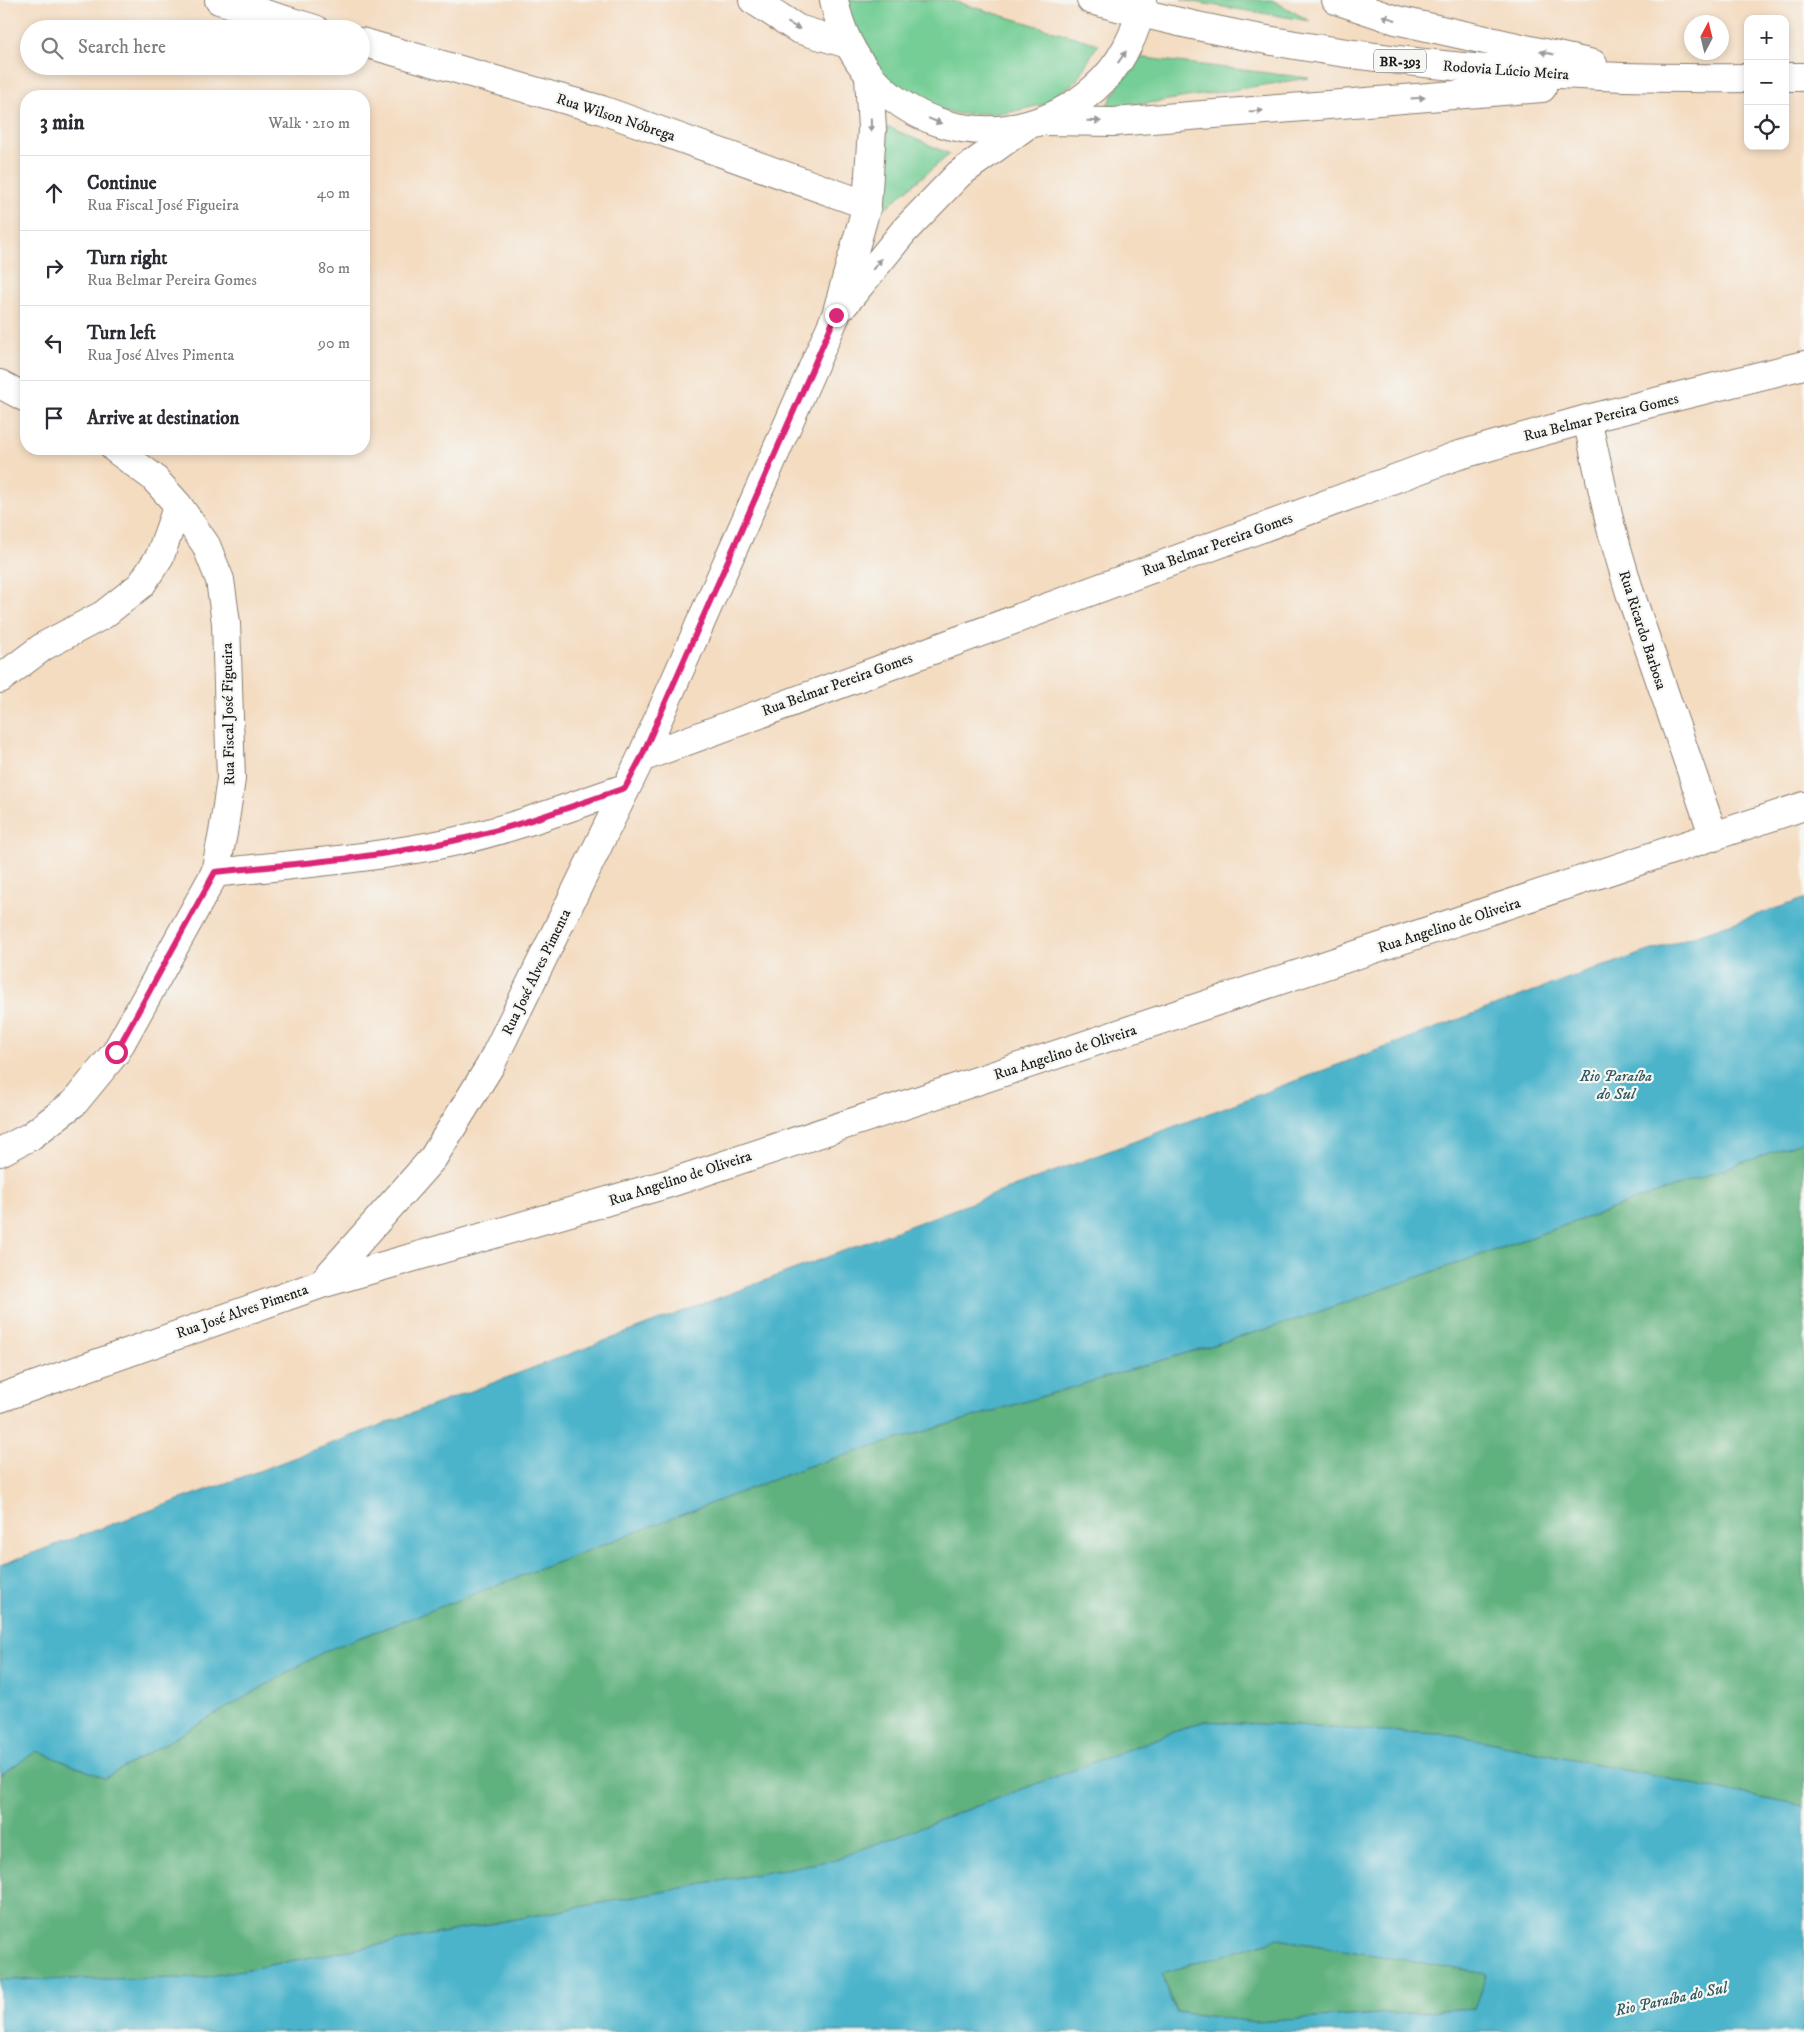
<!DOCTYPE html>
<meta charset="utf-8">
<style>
:root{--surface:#fff;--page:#f7f7f7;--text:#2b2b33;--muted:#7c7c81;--line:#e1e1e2}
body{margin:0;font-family:"IM FELL DW Pica",serif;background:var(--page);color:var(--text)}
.controls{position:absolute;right:15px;top:15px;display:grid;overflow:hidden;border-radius:10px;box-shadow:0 2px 8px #0003}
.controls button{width:45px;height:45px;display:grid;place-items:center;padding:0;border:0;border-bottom:1px solid var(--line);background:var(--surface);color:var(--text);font:25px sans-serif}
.compass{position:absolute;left:1684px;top:15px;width:45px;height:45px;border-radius:50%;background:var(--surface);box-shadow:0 2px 8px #0003;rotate:7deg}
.stop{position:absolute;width:15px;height:15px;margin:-11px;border:4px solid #db2777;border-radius:50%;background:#fff}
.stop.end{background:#db2777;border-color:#fff;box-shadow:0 1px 5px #0008}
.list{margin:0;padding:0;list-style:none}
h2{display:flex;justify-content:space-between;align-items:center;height:65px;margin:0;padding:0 20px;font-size:21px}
h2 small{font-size:16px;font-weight:400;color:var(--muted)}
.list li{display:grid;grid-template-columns:32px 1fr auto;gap:15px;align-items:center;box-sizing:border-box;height:75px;padding:0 20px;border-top:1px solid var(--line)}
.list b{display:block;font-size:19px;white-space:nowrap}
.list p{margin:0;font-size:16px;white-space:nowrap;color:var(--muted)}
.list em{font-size:16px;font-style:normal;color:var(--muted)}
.icon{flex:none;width:28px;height:28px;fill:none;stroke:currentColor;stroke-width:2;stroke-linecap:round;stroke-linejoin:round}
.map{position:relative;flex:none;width:1804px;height:2032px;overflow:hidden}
.search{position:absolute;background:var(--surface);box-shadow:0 2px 8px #0003;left:20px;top:20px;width:350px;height:55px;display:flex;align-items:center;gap:12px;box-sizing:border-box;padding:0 18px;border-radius:28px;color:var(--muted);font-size:19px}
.panel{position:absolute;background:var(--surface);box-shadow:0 2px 8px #0003;left:20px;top:90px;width:350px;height:365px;border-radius:20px}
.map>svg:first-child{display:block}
</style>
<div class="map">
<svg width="1804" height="2032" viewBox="0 0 1804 2032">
<rect width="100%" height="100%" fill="#f6f6f2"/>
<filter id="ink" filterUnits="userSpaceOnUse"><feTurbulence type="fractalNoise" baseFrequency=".02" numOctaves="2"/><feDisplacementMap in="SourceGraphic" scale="10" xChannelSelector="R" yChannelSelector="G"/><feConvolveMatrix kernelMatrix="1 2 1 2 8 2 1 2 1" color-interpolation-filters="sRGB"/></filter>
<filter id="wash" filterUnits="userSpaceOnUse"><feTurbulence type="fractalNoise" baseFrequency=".0096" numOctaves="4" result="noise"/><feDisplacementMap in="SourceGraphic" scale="20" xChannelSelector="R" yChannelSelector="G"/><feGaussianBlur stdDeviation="1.12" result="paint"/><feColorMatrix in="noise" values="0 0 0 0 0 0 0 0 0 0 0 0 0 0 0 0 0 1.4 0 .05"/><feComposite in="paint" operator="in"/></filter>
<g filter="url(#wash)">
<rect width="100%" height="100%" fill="#f4dcc1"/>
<path fill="#74ce95" stroke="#487558" d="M 842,0 L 950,0 L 1098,44 L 1076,81 L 1045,104 L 1006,113 L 958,114 L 909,100 L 873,70 Z
M 1181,0 L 1272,0 L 1310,21 Z
M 1136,57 L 1309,78 L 1104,110 Z
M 888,127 L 950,154 L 874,217 Z"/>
<path fill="#5fb17e" stroke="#3e664d" d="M 1804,1141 L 1804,1807 L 1455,1735 L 1204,1721 L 833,1860 L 200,1978 L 0,1980 L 0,1775 L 37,1751 L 105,1778 L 325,1651 L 806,1467 L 1290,1322 Z
M 1278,1939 L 1487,1974 L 1474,2008 L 1255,2022 L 1176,2012 L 1162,1973 Z"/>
<path fill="#4cb4cb" stroke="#346874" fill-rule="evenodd" d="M 1804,899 L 1804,1141 L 1290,1322 L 806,1467 L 325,1651 L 105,1778 L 37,1751 L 0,1775 L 0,1565 L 256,1472 L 1566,979 Z
M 1204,1721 L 1455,1735 L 1804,1807 L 1804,2032 L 0,2032 L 0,1980 L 200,1978 L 833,1860 ZM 1278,1939 L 1487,1974 L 1474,2008 L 1255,2022 L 1175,2012 L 1162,1973 Z"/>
</g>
<g filter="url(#ink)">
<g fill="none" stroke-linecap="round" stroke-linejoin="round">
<g stroke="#887c6e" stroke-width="30">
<path id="minor" d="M 219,0 L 315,29
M 834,0 C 859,124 1000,172 1095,88 C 1120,66 1138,33 1142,0
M 361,42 L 602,110 L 867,205
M 843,306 L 904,231 L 959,174 L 1023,128
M 0,384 L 26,398
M 1587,419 L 1611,528 L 1630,593 L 1714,837
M 0,679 L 44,646 L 103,615 L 141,585 L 160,556 L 178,505
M 641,758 L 1456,456 L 1587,419 L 1804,365
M 215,873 C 296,864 378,858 457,841 C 514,828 570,807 625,788
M 0,1152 L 31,1136 L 74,1103 L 116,1052 L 215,873 L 223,833 L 231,779 L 226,623 L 220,580 L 206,545 L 178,505 L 153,477 L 115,449
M 321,1284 L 670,1183 L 1804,806
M 0,1398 L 321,1284 L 433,1158 L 490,1066 L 641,758 L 836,315 L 867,205 L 872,129 L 869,77"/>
</g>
<g stroke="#887c6e" stroke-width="30">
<path id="highway" d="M 753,0 L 798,29 L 848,44
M 1091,0 C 1306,59 1525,81 1748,78
M 1336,0 L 1396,20 L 1593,64
M 1785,77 L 1804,77
M 1045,121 L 1114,122 L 1542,88"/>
</g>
<use href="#minor" stroke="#fff" stroke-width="28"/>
<use href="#highway" stroke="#fff" stroke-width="28"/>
</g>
<defs><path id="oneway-solid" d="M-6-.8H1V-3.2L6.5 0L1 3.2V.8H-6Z" transform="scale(1.25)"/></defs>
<g fill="#999">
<use href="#oneway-solid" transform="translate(1389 18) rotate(-162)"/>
<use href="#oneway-solid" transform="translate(794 26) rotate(28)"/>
<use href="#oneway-solid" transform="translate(1547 53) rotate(-168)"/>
<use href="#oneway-solid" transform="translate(1122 57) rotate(-55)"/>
<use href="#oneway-solid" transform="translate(1418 98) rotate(-4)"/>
<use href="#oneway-solid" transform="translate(1256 111) rotate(-4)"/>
<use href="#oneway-solid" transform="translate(935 121) rotate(22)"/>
<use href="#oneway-solid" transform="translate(1094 121) rotate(1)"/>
<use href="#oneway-solid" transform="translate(871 125) rotate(88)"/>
<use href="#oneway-solid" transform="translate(877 264) rotate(-51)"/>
</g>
</g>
<g fill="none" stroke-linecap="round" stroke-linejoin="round" filter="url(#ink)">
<path stroke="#db2777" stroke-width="6" d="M 116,1052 L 215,872 C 296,864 378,858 457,840 C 514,828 570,807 625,788 L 641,758 L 836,315"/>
</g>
<g text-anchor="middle" stroke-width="4.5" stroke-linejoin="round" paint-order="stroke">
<rect fill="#f6f6f2" stroke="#5d5d5c" stroke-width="1" x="1374" y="49.5" width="52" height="23" rx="4"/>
<g font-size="14" font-weight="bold" fill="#1c1c1c">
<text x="1400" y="66">BR-393</text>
</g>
<g font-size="15" fill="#1c1c1c" stroke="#f6f6f2">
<text transform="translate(1506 70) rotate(4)" y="5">Rodovia Lúcio Meira</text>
<text transform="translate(616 117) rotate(18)" y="5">Rua Wilson Nóbrega</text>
<text transform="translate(1601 417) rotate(-14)" y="5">Rua Belmar Pereira Gomes</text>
<text transform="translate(1217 544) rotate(-20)" y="5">Rua Belmar Pereira Gomes</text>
<text transform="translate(1643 630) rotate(72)" y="5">Rua Ricardo Barbosa</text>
<text transform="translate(837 684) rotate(-20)" y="5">Rua Belmar Pereira Gomes</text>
<text transform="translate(228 714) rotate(-91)" y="5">Rua Fiscal José Figueira</text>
<text transform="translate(1449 925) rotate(-18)" y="5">Rua Angelino de Oliveira</text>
<text transform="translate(536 972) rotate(-64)" y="5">Rua José Alves Pimenta</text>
<text transform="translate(1065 1052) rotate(-18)" y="5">Rua Angelino de Oliveira</text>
<text transform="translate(680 1178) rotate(-18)" y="5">Rua Angelino de Oliveira</text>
<text transform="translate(242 1311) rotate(-19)" y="5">Rua José Alves Pimenta</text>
</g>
<g font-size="16" font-style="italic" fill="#2f5962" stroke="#f6f6f2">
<text x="1616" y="1081">Rio Paraíba<tspan x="1616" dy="18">do Sul</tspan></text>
<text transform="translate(1671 1998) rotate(-12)" y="6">Rio Paraíba do Sul</text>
</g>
</g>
</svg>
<div class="controls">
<button>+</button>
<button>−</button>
<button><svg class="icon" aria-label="locate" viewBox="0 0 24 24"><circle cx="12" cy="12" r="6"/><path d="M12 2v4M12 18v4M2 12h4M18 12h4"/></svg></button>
</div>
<svg class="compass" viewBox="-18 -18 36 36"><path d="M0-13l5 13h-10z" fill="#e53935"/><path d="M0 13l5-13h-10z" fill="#7c7c81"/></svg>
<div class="stop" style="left:116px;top:1052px"></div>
<div class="stop end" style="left:836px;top:315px"></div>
<div class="search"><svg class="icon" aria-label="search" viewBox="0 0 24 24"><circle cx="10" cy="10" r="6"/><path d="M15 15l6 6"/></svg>Search here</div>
<section class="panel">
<h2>3 min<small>Walk · 210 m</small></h2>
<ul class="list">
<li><svg class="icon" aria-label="ahead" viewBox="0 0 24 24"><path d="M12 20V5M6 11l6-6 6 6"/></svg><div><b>Continue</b><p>Rua Fiscal José Figueira</p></div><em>40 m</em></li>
<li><svg class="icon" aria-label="right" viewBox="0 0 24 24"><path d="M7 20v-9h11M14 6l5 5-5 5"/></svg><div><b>Turn right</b><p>Rua Belmar Pereira Gomes</p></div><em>80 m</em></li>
<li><svg class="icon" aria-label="left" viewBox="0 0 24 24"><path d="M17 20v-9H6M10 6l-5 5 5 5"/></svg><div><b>Turn left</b><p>Rua José Alves Pimenta</p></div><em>90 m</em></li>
<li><svg class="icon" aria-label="arrive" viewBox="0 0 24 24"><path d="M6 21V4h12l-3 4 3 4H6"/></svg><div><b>Arrive at destination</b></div></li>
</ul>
</section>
</div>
